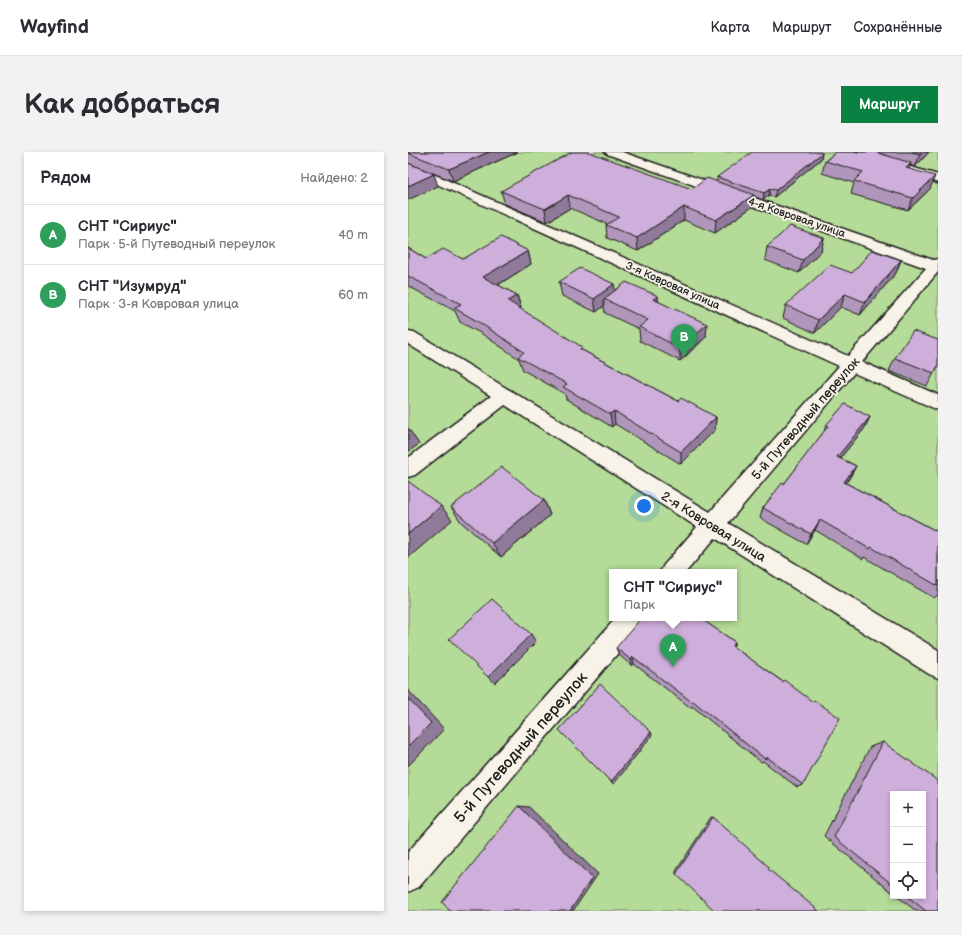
<!DOCTYPE html>
<html lang="ru">
<meta charset="utf-8">
<style>
:root{--surface:#fff;--page:#f2f2f3;--text:#2b2b33;--muted:#7c7c81;--line:#e1e1e2;--accent:#0b8043}
body{margin:0;font-family:"Balsamiq Sans",sans-serif;background:var(--page);color:var(--text)}
.controls{position:absolute;right:12px;bottom:12px;display:grid;overflow:hidden;border-radius:0px;box-shadow:0 2px 6px #0003}
.controls button{width:36px;height:36px;display:grid;place-items:center;padding:0;border:0;border-bottom:1px solid var(--line);background:var(--surface);color:var(--text);font:20px sans-serif}
.you{position:absolute;left:236px;top:354px;width:14px;height:14px;margin:-10px;border:3px solid #fff;border-radius:50%;background:#1a73e8;box-shadow:0 0 0 6px #1a73e833}
.badge{display:grid;place-items:center;width:26px;height:26px;border-radius:50%;background:var(--accent);color:#fff;font-size:13px;font-weight:700}
.pin{position:absolute;translate:-50% -33px;filter:drop-shadow(0 1px 2px #0008)}
.pin::after{content:'';position:absolute;top:21px;width:14px;height:12px;background:inherit;clip-path:polygon(0 0,100% 0,50% 100%)}
.popup{position:absolute;left:201px;top:417px;width:128px;height:52px;box-sizing:border-box;display:grid;place-content:center;border-radius:0px;background:var(--surface);filter:drop-shadow(0 1px 3px #0005);font-size:13px;white-space:nowrap;color:var(--muted)}
.popup b{font-size:15px;color:var(--text)}
.popup::after{content:'';position:absolute;left:50%;top:100%;margin-left:-8px;border:8px solid transparent;border-top-color:var(--surface)}
.list{margin:0;padding:0;list-style:none}
h2{display:flex;justify-content:space-between;align-items:center;height:52px;margin:0;padding:0 16px;font-size:17px}
h2 small{font-size:13px;font-weight:400;color:var(--muted)}
.list li{display:grid;grid-template-columns:26px 1fr auto;gap:12px;align-items:center;box-sizing:border-box;height:60px;padding:0 16px;border-top:1px solid var(--line)}
.list b{display:block;font-size:15px;white-space:nowrap}
.list p{margin:0;font-size:13px;white-space:nowrap;color:var(--muted)}
.list em{font-size:13px;font-style:normal;color:var(--muted)}
.icon{flex:none;width:22px;height:22px;fill:none;stroke:currentColor;stroke-width:2;stroke-linecap:round;stroke-linejoin:round}
.map{position:relative;flex:none;width:530px;height:759px;overflow:hidden;border-radius:0px}
header{display:flex;align-items:center;gap:24px;box-sizing:border-box;height:56px;padding:0 20px;background:var(--surface);border-bottom:1px solid var(--line)}
header strong{font-size:19px}
nav{display:flex;gap:22px;margin-inline-start:auto;font-size:14px}
.intro{display:flex;align-items:center;justify-content:space-between;box-sizing:border-box;height:96px;padding:0 24px}
h1{margin:0;font-size:28px}
.button{padding:10px 18px;border-radius:0px;background:var(--accent);color:#fff;font-size:14px;font-weight:700}
main{display:flex;gap:24px;padding:0 24px}
aside{flex:1;background:var(--surface);border-radius:0px;box-shadow:0 2px 6px #0003}
.map>svg:first-child{display:block}
</style>
<header>
<strong>Wayfind</strong>
<nav><a>Карта</a><a>Маршрут</a><a>Сохранённые</a></nav>
</header>
<div class="intro"><h1>Как добраться</h1><a class="button">Маршрут</a></div>
<main>
<aside>
<h2>Рядом<small>Найдено: 2</small></h2>
<ul class="list">
<li><span class="badge" style="background:#2e9e5b">A</span><div><b>СНТ &quot;Сириус&quot;</b><p>Парк · 5-й Путеводный переулок</p></div><em>40 m</em></li>
<li><span class="badge" style="background:#2e9e5b">B</span><div><b>СНТ &quot;Изумруд&quot;</b><p>Парк · 3-я Ковровая улица</p></div><em>60 m</em></li>
</ul>
</aside>
<div class="map">
<svg width="530" height="759" viewBox="0 0 530 759">
<rect width="100%" height="100%" fill="#efe5e5"/>
<filter id="ink" filterUnits="userSpaceOnUse"><feTurbulence type="fractalNoise" baseFrequency=".025" numOctaves="2"/><feDisplacementMap in="SourceGraphic" scale="8" xChannelSelector="R" yChannelSelector="G"/><feConvolveMatrix kernelMatrix="1 2 1 2 8 2 1 2 1" color-interpolation-filters="sRGB"/></filter>
<g filter="url(#ink)">
<path fill="#b4db97" stroke="#687c5a" fill-rule="evenodd" d="M 0,0 L 530,0 L 530,759 L 0,759 ZM 204,420 L 326,420 L 326,466 L 204,466 ZM 485,642 L 515,642 L 515,744 L 485,744 Z"/>
<g fill="none" stroke-linecap="round" stroke-linejoin="round">
<g stroke="#1c1c1c" stroke-width="3">
<path id="minor" d="M 197,0 L 214,0 L 525,108 L 530,107 L 530,120 L 454,210 L 530,243 L 530,258 L 446,221 L 320,371 L 530,498 L 530,526 L 521,522 L 307,386 L 278,420 L 252,420 L 256,413 L 289,375 L 97,253 L 7,323 L 0,325 L 0,306 L 83,244 L 0,192 L 0,179 L 6,180 L 302,360 L 431,214 L 0,19 L 0,11 L 440,204 L 518,116 L 199,2 Z
M 434,0 L 452,0 L 530,23 L 530,31 L 436,2 Z
M 208,466 L 236,466 L 233,474 L 11,735 L 0,740 L 0,700 Z"/>
</g>
<use href="#minor" fill="#f7f3e8" fill-rule="evenodd"/>
</g>
<path fill="#b196bb" stroke="#1c1c1c" d="M 0,0 L 110,0 L 45,29 L 0,11 Z
M 428,0 L 521,0 L 507,15 L 502,13 L 501,17 L 522,37 L 500,58 L 443,42 L 446,31 L 414,21 L 417,9 Z
M 414,1 L 413,7 L 366,45 L 361,43 L 355,48 L 346,44 L 344,55 L 307,81 L 276,68 L 230,99 L 199,86 L 198,73 L 199,72 L 162,56 L 139,70 L 97,52 L 93,39 L 284,37 L 309,30 L 309,25 Z
M 416,86 L 413,99 L 391,121 L 357,108 L 359,95 Z
M 0,96 L 18,107 L 55,107 L 120,99 L 123,112 L 90,133 L 109,143 L 113,156 L 112,157 L 174,198 L 270,249 L 308,265 L 307,278 L 273,312 L 207,272 L 204,275 L 158,247 L 157,242 L 115,218 L 111,207 L 74,182 L 52,170 L 47,159 L 0,134 Z
M 493,108 L 488,121 L 452,163 L 433,155 L 407,181 L 375,166 L 378,153 L 444,121 Z
M 151,130 L 206,132 L 207,139 L 250,144 L 250,149 L 298,185 L 272,209 L 232,189 L 231,177 L 197,161 L 196,154 L 188,160 L 154,144 Z
M 487,206 L 530,214 L 519,234 L 481,219 Z
M 462,265 L 456,277 L 432,306 L 448,314 L 442,325 L 438,331 L 530,380 L 530,443 L 526,446 L 456,405 L 455,407 L 407,378 L 398,392 L 352,366 L 355,356 L 376,332 L 416,280 L 418,273 Z
M 136,348 L 142,363 L 93,405 L 53,370 L 43,355 Z
M 296,469 L 327,490 L 325,495 L 404,550 L 406,548 L 395,633 L 389,635 L 355,609 L 353,610 L 284,554 L 283,556 L 226,512 L 224,514 L 211,503 L 208,496 Z
M 475,590 L 530,759 L 508,759 L 489,744 L 515,744 L 485,642 L 485,741 L 416,684 L 462,595 Z
M 303,665 L 305,665 L 360,717 L 268,722 L 268,719 Z"/>
<path fill="#907a99" stroke="#1c1c1c" d="M 81,0 L 110,0 L 45,29 L 41,17 Z
M 514,0 L 521,0 L 507,15 L 512,2 Z
M 414,1 L 413,7 L 366,45 L 368,38 Z
M 503,11 L 499,23 L 498,16 Z
M 26,22 L 30,34 L 0,48 L 0,34 Z
M 527,24 L 522,37 L 500,58 L 505,46 Z
M 362,37 L 361,43 L 355,48 L 356,41 Z
M 160,43 L 162,56 L 139,70 L 137,57 Z
M 346,43 L 344,55 L 307,81 L 308,68 Z
M 276,55 L 276,68 L 230,99 L 229,86 Z
M 416,86 L 413,99 L 391,121 L 395,108 Z
M 120,99 L 123,112 L 80,139 L 75,125 Z
M 493,108 L 488,121 L 452,163 L 457,150 Z
M 206,132 L 208,145 L 196,147 L 196,154 L 188,160 L 186,147 Z
M 437,142 L 433,155 L 407,181 L 410,168 Z
M 109,143 L 113,156 L 104,162 L 100,149 Z
M 250,144 L 250,157 L 245,147 Z
M 299,172 L 298,185 L 272,209 L 272,196 Z
M 206,259 L 207,272 L 204,275 L 202,262 Z
M 308,265 L 307,278 L 273,312 L 273,300 Z
M 462,265 L 456,277 L 424,316 L 429,305 Z
M 0,276 L 11,292 L 0,300 Z
M 448,314 L 442,325 L 431,342 L 436,330 Z
M 136,348 L 142,363 L 93,405 L 84,391 Z
M 33,354 L 44,368 L 0,406 L 0,382 Z
M 412,368 L 407,378 L 398,392 L 403,382 Z
M 123,482 L 128,490 L 87,531 L 80,525 Z
M 225,505 L 226,512 L 224,514 L 223,508 Z
M 0,538 L 36,577 L 0,614 Z
M 243,580 L 244,583 L 206,632 L 203,630 Z
M 111,654 L 121,655 L 190,722 L 165,759 L 162,759 Z"/>
<path fill="#ceaeda" stroke="#1c1c1c" d="M 0,0 L 81,0 L 41,17 L 0,1 Z
M 164,0 L 181,0 L 284,37 L 299,26 L 346,43 L 308,68 L 276,55 L 229,86 L 198,73 L 211,65 L 160,43 L 137,57 L 93,39 Z
M 344,0 L 412,0 L 414,1 L 368,38 L 362,37 L 356,41 L 309,25 Z
M 428,0 L 467,0 L 503,11 L 498,16 L 527,24 L 505,46 L 446,29 L 455,20 L 417,9 Z
M 504,0 L 514,0 L 512,2 Z
M 0,11 L 26,22 L 0,34 Z
M 382,74 L 416,86 L 395,108 L 359,95 Z
M 93,85 L 120,99 L 75,125 L 109,143 L 100,149 L 174,195 L 172,197 L 270,249 L 273,246 L 308,265 L 273,300 L 206,259 L 202,262 L 155,235 L 159,232 L 110,205 L 116,200 L 69,169 L 46,156 L 53,152 L 0,124 L 0,96 L 18,107 L 35,97 L 55,107 Z
M 464,98 L 493,108 L 457,150 L 437,142 L 410,168 L 378,153 L 422,113 L 444,121 Z
M 172,116 L 206,132 L 186,147 L 151,130 Z
M 218,130 L 250,144 L 245,147 L 299,172 L 272,196 L 231,175 L 240,168 L 196,147 Z
M 505,179 L 530,188 L 530,214 L 526,221 L 487,206 Z
M 437,252 L 462,265 L 429,305 L 448,314 L 436,330 L 530,380 L 530,434 L 463,395 L 462,397 L 412,368 L 403,382 L 355,356 L 374,331 L 376,332 L 420,274 L 418,273 Z
M 94,315 L 136,348 L 84,391 L 43,355 Z
M 0,329 L 33,354 L 0,382 Z
M 84,447 L 123,482 L 80,525 L 41,487 Z
M 233,466 L 295,466 L 296,467 L 295,468 L 327,490 L 324,494 L 375,530 L 376,528 L 405,550 L 406,548 L 432,566 L 395,633 L 359,605 L 357,607 L 285,549 L 284,550 L 225,505 L 223,508 L 208,496 Z
M 192,532 L 243,580 L 203,630 L 151,578 Z
M 0,547 L 23,571 L 0,594 Z
M 475,590 L 530,629 L 530,759 L 518,759 L 499,744 L 515,744 L 515,642 L 485,642 L 485,733 L 426,685 Z
M 111,654 L 184,726 L 162,759 L 42,759 L 34,750 Z
M 305,665 L 361,715 L 360,717 L 411,759 L 307,759 L 268,722 Z"/>
</g>
<g text-anchor="middle" stroke-width="3.5" stroke-linejoin="round" paint-order="stroke">
<g font-size="11" fill="#1c1c1c" stroke="#f7f3e8">
<text transform="translate(389 65) rotate(19)" y="4">4-я Ковровая улица</text>
<text transform="translate(265 133) rotate(24)" y="4">3-я Ковровая улица</text>
</g>
<g font-size="13" fill="#1c1c1c" stroke="#f7f3e8">
<text transform="translate(397 266) rotate(-49)" y="5">5-й Путеводный переулок</text>
<text transform="translate(306 374) rotate(32)" y="5">2-я Ковровая улица</text>
</g>
<g font-size="16" fill="#1c1c1c" stroke="#f7f3e8">
<text transform="translate(112 595) rotate(-49)" y="6">5-й Путеводный переулок</text>
</g>
</g>
</svg>
<div class="controls">
<button>+</button>
<button>−</button>
<button><svg class="icon" aria-label="locate" viewBox="0 0 24 24"><circle cx="12" cy="12" r="6"/><path d="M12 2v4M12 18v4M2 12h4M18 12h4"/></svg></button>
</div>
<div class="you"></div>
<div class="pin badge" style="left:265px;top:515px;background:#2e9e5b">A</div>
<div class="popup"><b>СНТ &quot;Сириус&quot;</b>Парк</div>
<div class="pin badge" style="left:276px;top:205px;background:#2e9e5b">B</div>
</div>
</main>
